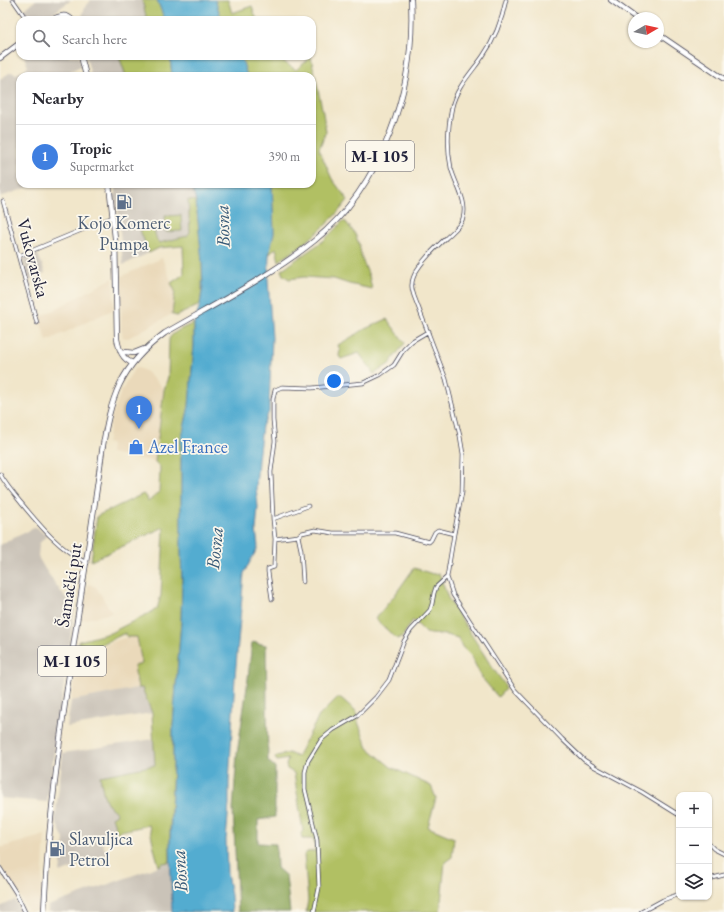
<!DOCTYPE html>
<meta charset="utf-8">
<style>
:root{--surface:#fff;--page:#f7f7f7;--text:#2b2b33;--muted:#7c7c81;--line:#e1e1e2;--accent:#b45309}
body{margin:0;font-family:"EB Garamond",serif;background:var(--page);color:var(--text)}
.controls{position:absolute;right:12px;bottom:12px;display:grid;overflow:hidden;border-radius:8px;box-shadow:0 1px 3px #0004}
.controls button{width:36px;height:36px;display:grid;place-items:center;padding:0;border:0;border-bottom:1px solid var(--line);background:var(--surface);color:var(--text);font:20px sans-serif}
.compass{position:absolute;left:628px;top:12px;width:36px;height:36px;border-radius:50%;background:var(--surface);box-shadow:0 1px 3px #0004;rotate:81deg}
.you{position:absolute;left:334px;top:381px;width:14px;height:14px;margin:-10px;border:3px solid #fff;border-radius:50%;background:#1a73e8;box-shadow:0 0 0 6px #1a73e833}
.badge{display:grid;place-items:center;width:26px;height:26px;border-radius:50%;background:var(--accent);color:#fff;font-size:13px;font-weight:700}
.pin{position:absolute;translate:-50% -33px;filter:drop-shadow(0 1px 2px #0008)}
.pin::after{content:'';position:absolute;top:21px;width:14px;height:12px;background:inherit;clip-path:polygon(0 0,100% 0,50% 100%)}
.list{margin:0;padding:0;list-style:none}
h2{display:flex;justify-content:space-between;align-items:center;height:52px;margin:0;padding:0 16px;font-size:17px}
h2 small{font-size:13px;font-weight:400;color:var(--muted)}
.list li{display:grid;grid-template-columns:26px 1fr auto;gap:12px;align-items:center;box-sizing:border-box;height:64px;padding:0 16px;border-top:1px solid var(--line)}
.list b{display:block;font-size:15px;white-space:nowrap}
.list p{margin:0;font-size:13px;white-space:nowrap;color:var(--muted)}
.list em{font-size:13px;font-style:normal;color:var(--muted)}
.icon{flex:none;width:22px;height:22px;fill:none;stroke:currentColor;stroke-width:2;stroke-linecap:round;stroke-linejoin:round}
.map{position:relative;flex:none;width:724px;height:912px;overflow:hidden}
.search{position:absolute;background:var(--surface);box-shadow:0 1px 3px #0004;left:16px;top:16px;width:300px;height:44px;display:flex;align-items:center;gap:10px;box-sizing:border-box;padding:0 14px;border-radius:12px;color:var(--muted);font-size:15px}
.panel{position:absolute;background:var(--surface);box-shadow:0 1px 3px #0004;left:16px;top:72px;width:300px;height:116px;border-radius:12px}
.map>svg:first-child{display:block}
</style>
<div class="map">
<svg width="724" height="912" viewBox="0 0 724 912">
<rect width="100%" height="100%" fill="#fbf7ec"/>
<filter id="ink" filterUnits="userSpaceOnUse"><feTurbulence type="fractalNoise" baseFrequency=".025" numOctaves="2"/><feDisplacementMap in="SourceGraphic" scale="8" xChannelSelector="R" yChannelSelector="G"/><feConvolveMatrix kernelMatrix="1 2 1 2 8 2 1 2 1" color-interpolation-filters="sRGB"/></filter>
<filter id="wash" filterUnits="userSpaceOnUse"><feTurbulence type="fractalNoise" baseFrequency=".012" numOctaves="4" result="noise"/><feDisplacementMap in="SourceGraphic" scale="16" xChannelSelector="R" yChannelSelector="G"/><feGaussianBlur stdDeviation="0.9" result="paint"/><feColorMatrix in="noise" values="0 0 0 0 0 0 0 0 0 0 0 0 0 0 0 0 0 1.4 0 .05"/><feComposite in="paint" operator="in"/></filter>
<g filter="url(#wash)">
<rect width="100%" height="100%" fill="#f1e6ca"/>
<path fill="#ead9ba" d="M 162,258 L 175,291 L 172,314 L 128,338 L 123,337 L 121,329 L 122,276 Z
M 113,278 L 114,309 L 47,341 L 39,318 Z
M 138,368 L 145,371 L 165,390 L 155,462 L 110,453 L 111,444 L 107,443 L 111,420 L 121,392 L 134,369 Z
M 89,584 L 96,587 L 112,613 L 82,620 L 88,586 Z
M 137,636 L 142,664 L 134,666 L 138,688 L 71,701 L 79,653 L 127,637 Z
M 45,835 L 40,912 L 28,912 L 19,894 L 0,866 L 0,848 Z"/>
<path fill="#cac3b8" d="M 36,0 L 71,0 L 44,20 L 29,20 L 22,11 Z
M 91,0 L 142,0 L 147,20 L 81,20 L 85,7 Z
M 24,56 L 79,56 L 81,66 L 60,76 L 20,76 L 20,184 L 38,184 L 0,197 L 0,79 L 11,72 L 16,74 L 28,67 Z
M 86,56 L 119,56 L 126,76 L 91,76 Z
M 115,184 L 191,184 L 196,201 L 188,200 L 190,232 L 187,236 L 159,243 L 155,233 L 141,230 L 149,253 L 123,265 L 118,209 L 116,208 L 114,195 L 116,194 Z
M 37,251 L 45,273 L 29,280 L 22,257 Z
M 36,527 L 46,536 L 39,544 L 38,557 L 45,569 L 63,595 L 75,606 L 47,802 L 0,798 L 0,545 Z
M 142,687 L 152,713 L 67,727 L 71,701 Z
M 154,739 L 155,765 L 100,776 L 104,795 L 110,807 L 115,811 L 117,814 L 112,817 L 117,832 L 100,838 L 107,854 L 60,873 L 64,839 L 55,820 L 63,753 Z
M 170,862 L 172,885 L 172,912 L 48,912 L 48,906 L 159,866 L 163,863 Z
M 15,900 L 21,912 L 0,912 L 0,907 Z"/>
<path fill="#b1c063" stroke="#6a714f" d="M 142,0 L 157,0 L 165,20 L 147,20 Z
M 215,0 L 228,0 L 232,13 L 252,6 L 257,20 L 222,20 Z
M 119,56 L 170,56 L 172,76 L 126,76 Z
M 241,56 L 275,56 L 296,70 L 311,57 L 323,113 L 326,132 L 319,149 L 332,179 L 348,200 C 329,225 305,244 279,261 L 276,248 L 269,255 L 274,233 L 272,184 L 312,184 L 312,76 L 247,76 Z
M 188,200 L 196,201 C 199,235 206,271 200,305 L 176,316 L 172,314 L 175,291 L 171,283 L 184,274 L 183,246 L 159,248 L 149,253 L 140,230 L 153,227 L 157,240 L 159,243 L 187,236 L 190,232 Z
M 181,215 L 182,231 L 166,232 L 165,216 Z
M 343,221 L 346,222 L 355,234 L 359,244 L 362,259 L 369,276 L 372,289 L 349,284 L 334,279 L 304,277 L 289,279 L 283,275 L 281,270 L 323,241 Z
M 387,319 L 405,343 L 389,364 L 374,374 L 359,353 L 341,359 L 339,356 L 340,350 L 338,345 L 365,329 Z
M 194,323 L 194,345 L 189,406 L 181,441 L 181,552 L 182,580 L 181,622 L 173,725 L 173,766 L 170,829 L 170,862 L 163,863 L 159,866 L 155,852 L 149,825 L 117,832 L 112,817 L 117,814 C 115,810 113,810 110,807 C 103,799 102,786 100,776 L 155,765 L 152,713 L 142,688 L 138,688 L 134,666 L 142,664 L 137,637 L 127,637 L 125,633 C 112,639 91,651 78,649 L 79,641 L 110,633 L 157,609 L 161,595 L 164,527 L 91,561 L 97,516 L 143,494 L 147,497 L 148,502 L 159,492 L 160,467 L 155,462 L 164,390 L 168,377 L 169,339 C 173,331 186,327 194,323 Z
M 414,568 L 433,574 L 439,573 L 448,598 L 492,667 L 505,685 L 505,689 L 498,697 L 482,678 L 471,656 L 462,647 L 458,638 L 446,635 L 430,634 L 426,633 L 413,620 L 402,637 L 397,639 L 375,619 L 394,596 Z
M 337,698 L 341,698 L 356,711 L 358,722 L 368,748 L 391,767 L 431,786 L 436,798 L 428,827 L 454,838 L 452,857 L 445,862 L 440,912 L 306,912 L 308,900 L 304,855 L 307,852 L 315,851 L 314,839 L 302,839 L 301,833 L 303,831 L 294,773 L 287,769 L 286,765 L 288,759 L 277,761 L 275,758 L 277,756 L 289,753 L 297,757 L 319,716 Z"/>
<path fill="#8ca659" stroke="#57644a" d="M 252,642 L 266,645 L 268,761 L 275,767 L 275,817 L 258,820 L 258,843 L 276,844 L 277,868 L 286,876 L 290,912 L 238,912 L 233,809 L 237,754 L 247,687 Z"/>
<path fill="#53acd0" stroke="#3a6786" d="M 157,0 L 215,0 L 222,20 L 165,20 Z
M 170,56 L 241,56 L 247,76 L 172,76 Z
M 191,184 L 272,184 L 274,233 L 269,255 L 268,280 L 272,338 L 269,405 L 269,412 L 262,426 L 258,460 L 256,488 L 258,507 L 256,530 L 258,547 L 244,573 L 235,677 L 229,782 L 229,804 L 226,840 L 227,874 L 231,895 L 232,912 L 172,912 L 170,843 L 173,766 L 173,725 L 181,622 L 182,580 L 181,552 L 181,441 L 189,406 L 194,345 L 194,323 L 200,305 L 203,286 L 202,262 L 196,201 Z"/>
</g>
<g filter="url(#ink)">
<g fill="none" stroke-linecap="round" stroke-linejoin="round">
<g stroke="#413f50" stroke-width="4.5">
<path id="street" d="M 13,0 L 27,20
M 506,0 C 502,20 495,39 483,56 C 472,72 456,88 452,107 C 448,126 447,149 451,168 C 455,184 468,201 463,218 C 461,226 452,232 446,238 C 436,247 412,270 412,284 C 411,288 413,292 414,296 L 446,379 L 460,436 L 463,454 L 462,492 L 454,534 L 447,577 L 453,595 L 515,690 L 562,739 L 584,760 L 595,767 L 642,792 L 679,815
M 3,201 L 37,323
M 19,256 L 113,217
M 0,474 C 6,485 14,494 22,504 C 41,527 60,550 87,563
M 273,519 L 271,472 L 275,441 L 273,420 L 273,399 L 275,390 L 282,387 L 312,388 L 363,383 L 380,375 L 394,365 L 404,349 L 412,341 L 429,331
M 298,536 L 302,533 L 315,530 L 333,533 L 395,533 L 429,542 L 431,540 L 435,532 L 438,530 L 454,534
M 275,539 L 298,536 L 301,550 L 303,582
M 272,599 L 268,572 L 268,569 L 274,567 L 274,564 L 275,539 L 273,519 L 308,506
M 709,844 L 714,849 L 724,854
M 0,868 L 16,893 L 25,912
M 709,879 L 724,875
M 314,912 L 319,888 L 317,840 L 305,789 L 305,772 L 308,761 L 321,740 L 333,730 L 357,716 L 376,697 L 389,680 L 404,641 L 411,630 L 430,610 L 432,604 L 434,593 L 436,587 L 447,577
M 641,912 L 663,900 L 679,894"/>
</g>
<g stroke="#413f50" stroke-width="6">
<path id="primary" d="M 611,0 L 636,18
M 51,20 C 59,16 66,13 72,20
M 658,34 L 724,79
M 81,56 L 86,76
M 0,58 L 20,43
M 109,184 L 115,238 L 117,339 C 119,349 122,360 133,363
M 125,352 L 134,353 L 144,349
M 44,912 C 51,757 82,604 102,451 C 111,397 119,367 165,333 C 215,304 269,277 314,241 C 383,185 416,87 411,0"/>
</g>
<use href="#street" stroke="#fff" stroke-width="3"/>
<use href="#primary" stroke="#fff" stroke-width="4.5"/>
</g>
</g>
<defs>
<g id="fuel-bare" transform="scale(1.2)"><path d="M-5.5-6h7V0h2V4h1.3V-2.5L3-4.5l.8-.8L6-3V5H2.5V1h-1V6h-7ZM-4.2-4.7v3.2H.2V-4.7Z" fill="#5c6f8a" stroke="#fbf7ec" stroke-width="2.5" paint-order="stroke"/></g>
<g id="shop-bare" transform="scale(1.2)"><path d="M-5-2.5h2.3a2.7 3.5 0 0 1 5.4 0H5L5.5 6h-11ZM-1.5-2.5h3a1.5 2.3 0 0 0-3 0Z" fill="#3f7fe0" stroke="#fbf7ec" stroke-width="2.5" paint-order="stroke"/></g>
</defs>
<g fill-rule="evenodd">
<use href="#fuel-bare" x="124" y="202"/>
<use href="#shop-bare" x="136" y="447"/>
<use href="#fuel-bare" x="57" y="849"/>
</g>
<g text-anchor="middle" stroke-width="3.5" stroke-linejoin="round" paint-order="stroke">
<g fill="#fbf7ec" stroke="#636270" stroke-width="1">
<rect x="346" y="141" width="68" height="30" rx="3"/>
<rect x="38" y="646" width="68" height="30" rx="3"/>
</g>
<g font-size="17" font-weight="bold" fill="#22223b">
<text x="380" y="162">M-I 105</text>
<text x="72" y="667">M-I 105</text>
</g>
<g font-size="18" fill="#4e5e75" stroke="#fbf7ec">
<text x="124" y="229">Kojo Komerc<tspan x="124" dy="21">Pumpa</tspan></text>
<text x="69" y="845" text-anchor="start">Slavuljica<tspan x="69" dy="21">Petrol</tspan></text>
</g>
<g font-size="18" fill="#22223b" stroke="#fbf7ec">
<text transform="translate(33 258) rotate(75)" y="6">Vukovarska</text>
<text transform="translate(69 585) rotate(-81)" y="6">Šamački put</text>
</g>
<g font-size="18" fill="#366cbe" stroke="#fbf7ec" text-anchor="start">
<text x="148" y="453">Azel France</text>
</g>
<g font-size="19" font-style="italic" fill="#365977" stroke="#fbf7ec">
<text transform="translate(222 226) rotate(-92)" y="7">Bosna</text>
<text transform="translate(214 548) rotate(-85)" y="7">Bosna</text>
<text transform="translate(179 871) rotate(-94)" y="7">Bosna</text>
</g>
</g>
</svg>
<div class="controls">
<button>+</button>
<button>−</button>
<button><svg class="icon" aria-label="layers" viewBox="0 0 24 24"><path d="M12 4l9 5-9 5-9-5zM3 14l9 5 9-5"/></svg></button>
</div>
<svg class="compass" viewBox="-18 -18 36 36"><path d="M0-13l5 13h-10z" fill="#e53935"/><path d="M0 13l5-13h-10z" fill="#7c7c81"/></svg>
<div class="you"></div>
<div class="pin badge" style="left:139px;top:429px;background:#3f7fe0">1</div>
<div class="search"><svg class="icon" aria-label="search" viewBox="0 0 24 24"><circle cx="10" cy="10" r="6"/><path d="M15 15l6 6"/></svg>Search here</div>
<section class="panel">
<h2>Nearby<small></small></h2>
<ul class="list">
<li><span class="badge" style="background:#3f7fe0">1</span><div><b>Tropic</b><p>Supermarket</p></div><em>390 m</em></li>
</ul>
</section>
</div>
